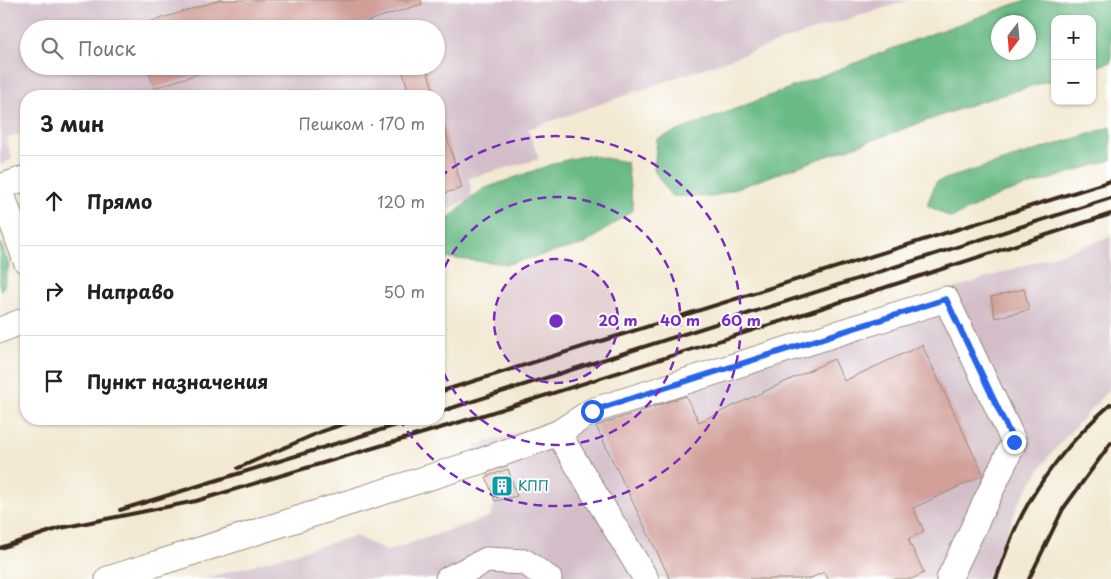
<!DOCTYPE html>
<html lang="ru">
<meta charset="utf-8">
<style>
:root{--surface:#fff;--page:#f2f2f2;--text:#222;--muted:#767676;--line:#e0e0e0}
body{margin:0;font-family:"Playpen Sans",sans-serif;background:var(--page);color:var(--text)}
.controls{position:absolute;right:15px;top:15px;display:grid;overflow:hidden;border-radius:10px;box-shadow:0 1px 4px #0004}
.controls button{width:45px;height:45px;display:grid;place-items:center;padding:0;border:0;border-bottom:1px solid var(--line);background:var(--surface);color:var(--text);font:25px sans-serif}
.compass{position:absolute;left:991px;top:15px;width:45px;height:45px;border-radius:50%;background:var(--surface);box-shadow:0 1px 4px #0004;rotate:196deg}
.stop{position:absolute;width:15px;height:15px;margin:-11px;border:4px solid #2563eb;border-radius:50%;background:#fff}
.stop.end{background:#2563eb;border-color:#fff;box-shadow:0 1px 5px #0008}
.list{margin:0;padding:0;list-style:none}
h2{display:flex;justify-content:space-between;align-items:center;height:65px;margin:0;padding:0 20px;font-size:21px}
h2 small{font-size:16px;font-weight:400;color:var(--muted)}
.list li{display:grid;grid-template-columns:32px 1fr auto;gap:15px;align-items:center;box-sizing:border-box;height:90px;padding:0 20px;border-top:1px solid var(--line)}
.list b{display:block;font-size:19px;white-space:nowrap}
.list em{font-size:16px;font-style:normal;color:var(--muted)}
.icon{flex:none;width:28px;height:28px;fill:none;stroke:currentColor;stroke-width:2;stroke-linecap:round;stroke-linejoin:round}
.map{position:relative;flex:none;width:1111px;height:579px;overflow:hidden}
.search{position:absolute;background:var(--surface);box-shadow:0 1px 4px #0004;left:20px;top:20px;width:425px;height:55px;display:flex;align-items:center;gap:12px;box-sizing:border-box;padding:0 18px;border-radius:28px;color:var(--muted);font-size:19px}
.panel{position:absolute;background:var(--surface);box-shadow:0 1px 4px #0004;left:20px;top:90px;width:425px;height:335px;border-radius:20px}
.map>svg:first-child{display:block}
</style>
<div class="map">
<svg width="1111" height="579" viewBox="0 0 1111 579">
<rect width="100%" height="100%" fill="#fff"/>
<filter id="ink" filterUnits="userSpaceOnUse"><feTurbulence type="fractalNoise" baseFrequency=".02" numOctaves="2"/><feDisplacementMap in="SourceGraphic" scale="10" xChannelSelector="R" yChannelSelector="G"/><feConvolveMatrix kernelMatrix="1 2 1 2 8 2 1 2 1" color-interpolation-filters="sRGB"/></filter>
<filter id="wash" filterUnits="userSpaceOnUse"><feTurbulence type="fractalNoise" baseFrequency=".0096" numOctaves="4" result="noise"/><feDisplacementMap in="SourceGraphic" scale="20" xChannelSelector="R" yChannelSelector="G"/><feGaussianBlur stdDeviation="1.12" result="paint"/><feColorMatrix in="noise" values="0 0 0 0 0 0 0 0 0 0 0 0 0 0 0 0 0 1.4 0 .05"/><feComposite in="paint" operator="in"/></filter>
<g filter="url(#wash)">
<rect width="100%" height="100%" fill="#f2e9d2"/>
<path fill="#d2bdc8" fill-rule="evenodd" d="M 0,0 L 910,0 L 823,27 L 528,129 L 539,159 L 469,178 L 472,200 L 439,211 L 439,96 L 26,96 L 26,132 L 6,139 L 12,159 L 0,165 ZM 29,29 L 436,29 L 436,66 L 29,66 Z
M 1111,237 L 1111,387 L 1048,457 L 1019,502 L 989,579 L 203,579 L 355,536 L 387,551 L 491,516 L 495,501 L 475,446 Z"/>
<path fill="#6aba86" stroke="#527252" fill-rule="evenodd" d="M 1026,0 L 1111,0 L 1111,62 L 1092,68 L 1092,19 L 1055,19 L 1055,79 L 979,102 L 712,197 L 671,196 L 654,170 L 657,139 L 920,38 ZM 1028,22 L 1028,52 L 998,52 L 998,22 Z
M 1111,127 L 1111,160 L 1002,194 L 951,218 L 927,205 L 936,182 Z
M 587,155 L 627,162 L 633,210 L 585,244 L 508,264 L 448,258 L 439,261 L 439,226 L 483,189 L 558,162 Z
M 0,242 L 9,264 L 4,286 L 0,291 Z"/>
<g id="blocks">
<path fill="#d19e98" d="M 220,0 L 421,0 L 422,4 L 342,29 L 141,29 L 140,25 Z
M 147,66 L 209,66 L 210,70 L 154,88 Z
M 401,66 L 426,66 L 435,96 L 410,96 Z
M 443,123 L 462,188 L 439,195 L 439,124 Z
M 1024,289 L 1029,310 L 995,318 L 991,297 Z
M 922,345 L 983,474 L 982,476 L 913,508 L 924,531 L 908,539 L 924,573 L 912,579 L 828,579 L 824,572 L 809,579 L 670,579 L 596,426 L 686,396 L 699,422 L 834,359 L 844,381 Z
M 508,469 L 517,496 L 495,501 L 486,477 Z"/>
</g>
</g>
<g filter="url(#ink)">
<use href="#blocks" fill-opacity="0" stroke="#968a78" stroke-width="1"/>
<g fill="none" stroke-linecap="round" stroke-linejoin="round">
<g stroke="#968a78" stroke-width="27">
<path id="minor" d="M 0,187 L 26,178
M 0,189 L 26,261
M 0,330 L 26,320
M 558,433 L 592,411 L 946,299 L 1014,442 L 949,579
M 108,579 L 481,461 L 558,433 L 646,579
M 448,579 L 487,560 L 525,562 L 549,579"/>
</g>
<use href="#minor" stroke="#fff" stroke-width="25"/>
<path stroke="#3b2a1e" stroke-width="4" d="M 439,392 L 1111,181
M 439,412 L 1111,198
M 238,468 L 320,432 L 358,419
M 120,510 L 416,419
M 56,529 L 196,501 L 477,417 L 782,321 L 1111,214
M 0,548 L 63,527
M 996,579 C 1003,561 1009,542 1017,525 C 1038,480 1074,436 1111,404
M 1029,579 L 1063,509 L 1111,443"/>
</g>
</g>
<g fill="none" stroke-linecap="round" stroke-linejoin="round" filter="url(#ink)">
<path stroke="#2563eb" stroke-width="6" d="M 592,411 L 946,299 L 1014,442"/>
</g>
<circle cx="556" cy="321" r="62" fill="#7b2cbf" fill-opacity=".12"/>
<g fill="none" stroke="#7b2cbf" stroke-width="2.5" stroke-dasharray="9 6">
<circle cx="556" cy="321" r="62"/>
<path d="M439 281A124 124 0 1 1 439 361"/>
<path d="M440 177A185 185 0 1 1 399 419"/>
</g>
<defs>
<g id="building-square" transform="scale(1.125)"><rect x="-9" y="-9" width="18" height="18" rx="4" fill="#0f9aa8" stroke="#fff"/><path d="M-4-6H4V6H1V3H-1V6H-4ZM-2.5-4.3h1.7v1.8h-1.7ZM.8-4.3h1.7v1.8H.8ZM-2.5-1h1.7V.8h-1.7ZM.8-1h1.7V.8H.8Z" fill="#fff"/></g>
</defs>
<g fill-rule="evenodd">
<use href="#building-square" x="502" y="486"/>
</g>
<g text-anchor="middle" stroke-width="4" stroke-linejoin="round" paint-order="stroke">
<g font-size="14" fill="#0d838f" stroke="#fff" text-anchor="start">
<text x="518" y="491">КПП</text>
</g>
</g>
<circle cx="556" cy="321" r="8" fill="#7b2cbf" stroke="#fff" stroke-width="2.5"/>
<g font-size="15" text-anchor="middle" font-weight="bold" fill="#7b2cbf" stroke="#fff" stroke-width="4" stroke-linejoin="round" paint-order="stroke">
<text x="618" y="326">20 m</text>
<text x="680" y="326">40 m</text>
<text x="741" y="326">60 m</text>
</g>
</svg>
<div class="controls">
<button>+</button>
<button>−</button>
</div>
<svg class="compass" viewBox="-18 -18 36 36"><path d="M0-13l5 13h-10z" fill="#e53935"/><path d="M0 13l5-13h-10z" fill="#767676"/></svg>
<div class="stop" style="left:592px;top:411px"></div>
<div class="stop end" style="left:1014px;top:442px"></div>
<div class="search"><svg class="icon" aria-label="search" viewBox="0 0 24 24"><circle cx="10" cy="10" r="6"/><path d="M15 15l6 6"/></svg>Поиск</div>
<section class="panel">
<h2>3 мин<small>Пешком · 170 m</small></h2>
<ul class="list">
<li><svg class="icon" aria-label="ahead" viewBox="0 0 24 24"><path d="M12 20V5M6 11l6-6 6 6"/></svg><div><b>Прямо</b></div><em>120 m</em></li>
<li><svg class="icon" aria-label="right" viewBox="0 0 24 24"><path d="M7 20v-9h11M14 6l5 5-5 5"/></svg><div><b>Направо</b></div><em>50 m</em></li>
<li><svg class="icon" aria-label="arrive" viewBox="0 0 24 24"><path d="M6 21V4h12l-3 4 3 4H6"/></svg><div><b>Пункт назначения</b></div></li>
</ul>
</section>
</div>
